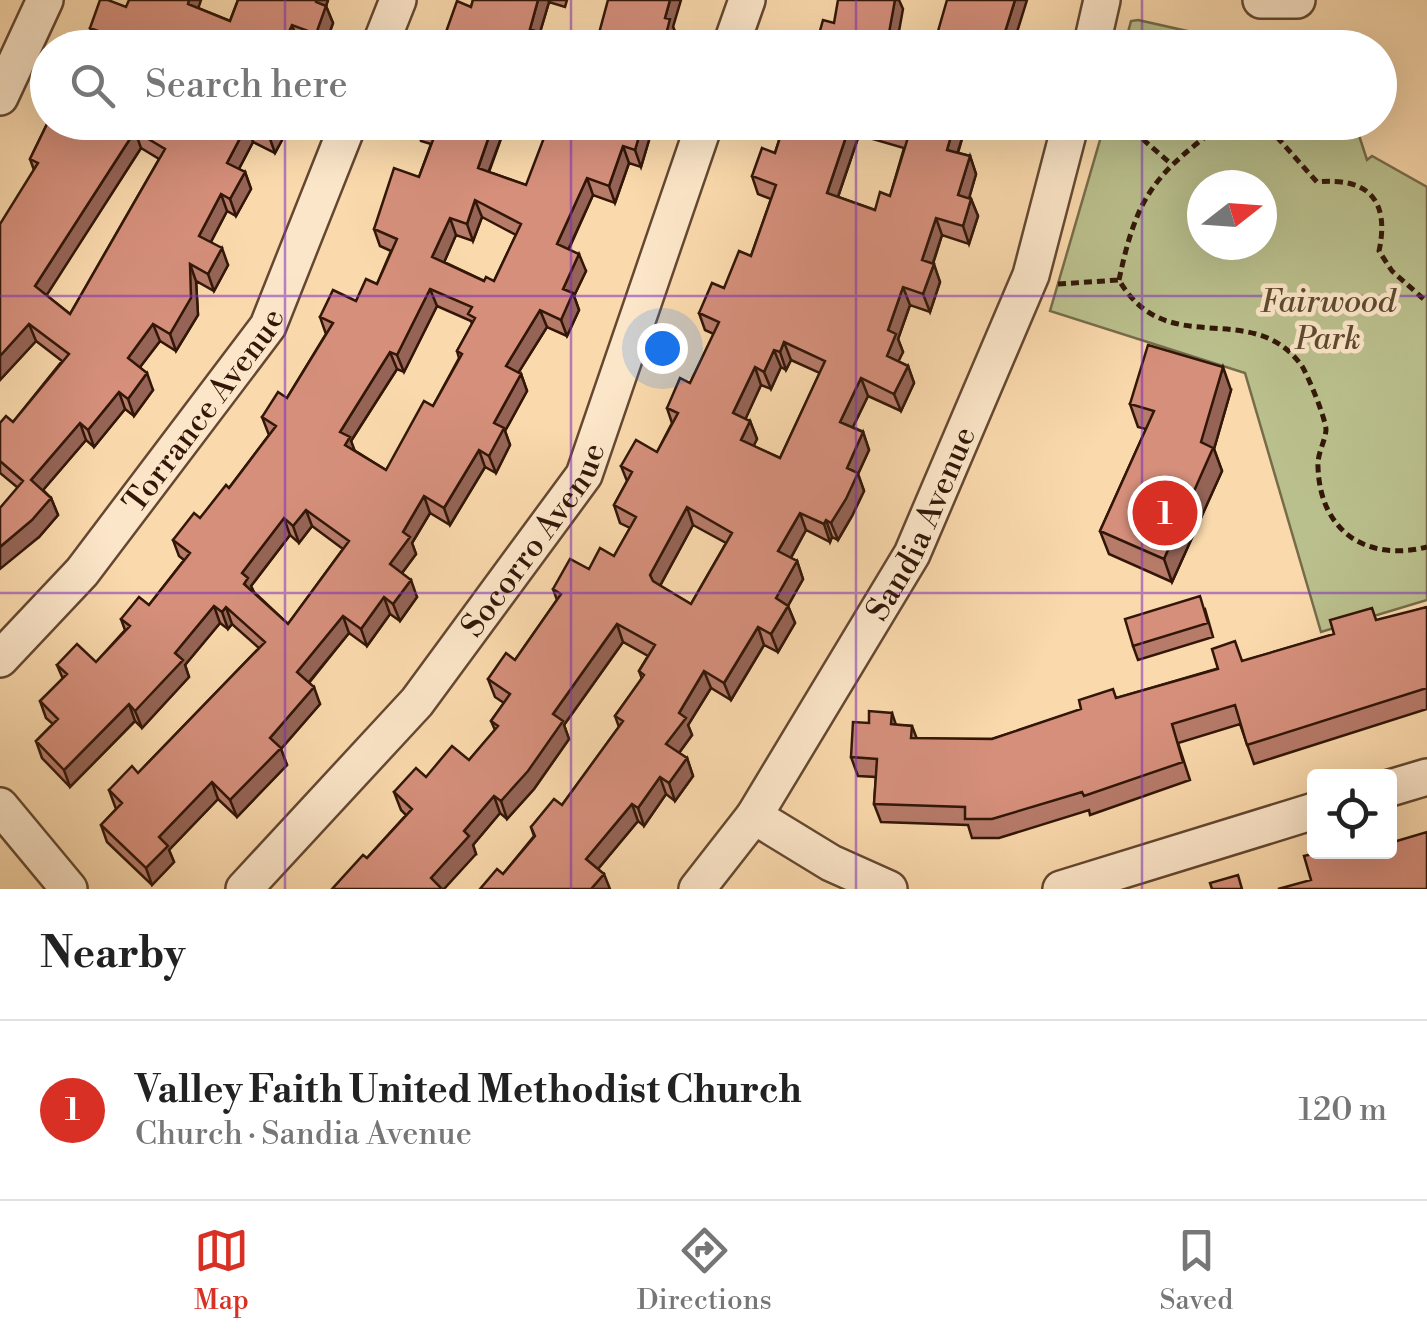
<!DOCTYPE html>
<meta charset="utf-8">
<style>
:root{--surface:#fff;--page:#f2f2f2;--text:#222;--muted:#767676;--line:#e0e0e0;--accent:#d93025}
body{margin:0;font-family:"Libre Bodoni",serif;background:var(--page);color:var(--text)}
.controls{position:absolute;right:30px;bottom:30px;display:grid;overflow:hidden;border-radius:10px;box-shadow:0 10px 40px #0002}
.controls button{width:90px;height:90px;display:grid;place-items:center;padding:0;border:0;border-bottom:2px solid var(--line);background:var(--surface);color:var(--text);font:50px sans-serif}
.compass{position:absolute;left:1187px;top:170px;width:90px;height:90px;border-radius:50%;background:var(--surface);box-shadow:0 10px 40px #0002;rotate:73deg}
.you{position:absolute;left:662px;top:348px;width:35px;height:35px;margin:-25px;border:8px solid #fff;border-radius:50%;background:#1a73e8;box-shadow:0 0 0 15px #1a73e833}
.badge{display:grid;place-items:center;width:65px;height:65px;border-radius:50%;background:var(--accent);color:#fff;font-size:32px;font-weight:700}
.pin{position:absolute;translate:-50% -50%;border:5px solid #fff;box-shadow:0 2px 10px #0006}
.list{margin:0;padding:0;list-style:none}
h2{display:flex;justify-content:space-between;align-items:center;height:130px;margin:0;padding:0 40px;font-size:42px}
h2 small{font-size:32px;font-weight:400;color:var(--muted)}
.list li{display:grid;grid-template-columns:65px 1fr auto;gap:30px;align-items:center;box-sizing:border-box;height:180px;padding:0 40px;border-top:2px solid var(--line)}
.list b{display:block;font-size:38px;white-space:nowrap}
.list p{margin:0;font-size:32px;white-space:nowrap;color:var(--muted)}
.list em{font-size:32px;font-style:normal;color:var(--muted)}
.icon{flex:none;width:55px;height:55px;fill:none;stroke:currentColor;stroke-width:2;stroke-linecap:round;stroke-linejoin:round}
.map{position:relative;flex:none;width:1427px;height:889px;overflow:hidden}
.search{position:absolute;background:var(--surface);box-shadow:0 10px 40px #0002;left:30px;right:30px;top:30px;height:110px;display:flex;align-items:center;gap:25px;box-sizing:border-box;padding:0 35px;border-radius:55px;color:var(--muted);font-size:38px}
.sheet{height:310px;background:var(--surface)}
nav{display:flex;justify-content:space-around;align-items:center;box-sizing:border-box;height:140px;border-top:2px solid var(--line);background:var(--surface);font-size:28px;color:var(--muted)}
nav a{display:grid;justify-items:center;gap:5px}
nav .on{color:var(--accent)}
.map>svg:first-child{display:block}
</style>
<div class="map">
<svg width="1427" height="889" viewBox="0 0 1427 889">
<rect width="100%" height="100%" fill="#fad9ac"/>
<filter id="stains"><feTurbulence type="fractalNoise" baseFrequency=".002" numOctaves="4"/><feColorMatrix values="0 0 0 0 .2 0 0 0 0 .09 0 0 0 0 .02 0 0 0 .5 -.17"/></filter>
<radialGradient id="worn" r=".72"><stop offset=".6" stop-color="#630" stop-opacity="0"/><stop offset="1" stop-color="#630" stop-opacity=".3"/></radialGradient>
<path fill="#bac08d" stroke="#766c4a" stroke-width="2.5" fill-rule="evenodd" d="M 1138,20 L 1259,47 L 1124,47 L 1131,21 Z
M 1105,123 L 1355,123 L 1367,160 L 1372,156 L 1427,187 L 1427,600 L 1321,632 L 1245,373 L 1050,311 ZM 1202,185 L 1262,185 L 1262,245 L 1202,245 Z"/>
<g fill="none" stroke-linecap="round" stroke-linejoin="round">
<g stroke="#644831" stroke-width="40">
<g id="minor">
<path d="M 1261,0 L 1297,0"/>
<path d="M 379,48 L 398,0"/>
<path d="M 730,48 L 747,0"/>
<path d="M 1091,48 L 1102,0"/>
<path d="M 0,97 L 45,0"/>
<path id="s1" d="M 0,659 L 82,572 L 268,326 L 349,122"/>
<path d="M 1390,788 L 1427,777"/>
<path d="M 0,806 L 69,889"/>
<path d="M 754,816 L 831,863 L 889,889"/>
<path id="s2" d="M 244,889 L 417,702 L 584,475 L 705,122"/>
<path id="s3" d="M 697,889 L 754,816 L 912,554 L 1031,275 L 1071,122"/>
<path d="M 1061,889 L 1314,811"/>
</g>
</g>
<path stroke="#321708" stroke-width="5" stroke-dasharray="8 5" stroke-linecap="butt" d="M 1241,48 L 1242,41
M 1123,122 L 1170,163
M 1241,122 L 1276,136 L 1317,182 C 1368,177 1390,200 1379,251 L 1392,271 L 1427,302
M 1119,280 C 1137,194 1155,174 1225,122
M 1058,284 L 1119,280 C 1167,363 1251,296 1302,366 C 1308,376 1326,419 1326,430 C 1325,442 1317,454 1318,467 C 1320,532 1367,562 1427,547"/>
<use href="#minor" stroke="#fce6c9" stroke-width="35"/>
</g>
<path fill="#b77b6a" stroke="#321708" stroke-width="2.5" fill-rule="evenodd" d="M 238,0 L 328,0 L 326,6 L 333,23 L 324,48 L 313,48 L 298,42 L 296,48 L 99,48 L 96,45 L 90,28 L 126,7 L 198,8 L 230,21 Z
M 473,0 L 567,0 L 565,7 L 549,2 L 538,39 L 541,47 L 452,48 L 446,32 L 471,7 Z
M 673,27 L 677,36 L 673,48 L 595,48 Z
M 48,122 L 287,122 L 289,127 L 275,153 L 253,142 L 239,169 L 245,172 L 251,189 L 236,216 L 227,211 L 211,242 L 228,265 L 214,291 L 196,281 L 198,315 L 176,351 L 160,341 L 140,367 L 153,390 L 134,416 L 125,409 L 94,447 L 86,440 L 43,490 L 51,498 L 58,515 L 39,537 L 17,487 L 0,473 L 0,423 L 13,422 L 62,361 L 36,341 L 0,380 L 34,170 L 30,159 ZM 141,148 L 159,159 L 70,314 L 46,295 Z
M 507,122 L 489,172 L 526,185 L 643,123 L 649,140 L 641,167 L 629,163 L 615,203 L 593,195 L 569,249 L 586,271 L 574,296 L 579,310 L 567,336 L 547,327 L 518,373 L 521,374 L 527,391 L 505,431 L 510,445 L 496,473 L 485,467 L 450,525 L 430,513 L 412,543 L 416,554 L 402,573 L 417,597 L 400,621 L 390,614 L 367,646 L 349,633 L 309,683 L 320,704 L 281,749 L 287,765 L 237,817 L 218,799 L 169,850 L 174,862 L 152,885 L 107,842 L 101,825 L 116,809 L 109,790 L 138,773 L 259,648 L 232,624 L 228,629 L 220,623 L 185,665 L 189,677 L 142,728 L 135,721 L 70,787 L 42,758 L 36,741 L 53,724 L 46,718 L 40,701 L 63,679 L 57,665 L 96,662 L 125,630 L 121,619 L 149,605 L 184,560 L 179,556 L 173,540 L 200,518 L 229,488 L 269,435 L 262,417 L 287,398 L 326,334 L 320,317 L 356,301 L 377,284 L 391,251 L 380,246 L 374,229 L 419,177 L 431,144 L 421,141 L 415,124 ZM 482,217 L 516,235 L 494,281 L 484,281 L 444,262 L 456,235 L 473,241 ZM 437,306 L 471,321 L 472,324 L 457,351 L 459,358 L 433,406 L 386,470 L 354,450 L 351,441 L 397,369 L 404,372 ZM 312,526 L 343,549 L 288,624 L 254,592 L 251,586 L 290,535 L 299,543 Z
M 785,122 L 967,122 L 958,153 L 970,156 L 976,174 L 969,198 L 971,199 L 978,216 L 969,244 L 942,235 L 933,264 L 940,282 L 930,312 L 910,305 L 898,339 L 903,352 L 898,361 L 908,366 L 914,383 L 901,411 L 868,396 L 853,427 L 863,432 L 869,450 L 858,474 L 864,491 L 852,516 L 838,540 L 832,537 L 830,542 L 806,530 L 791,558 L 797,561 L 803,579 L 788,606 L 795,623 L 778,652 L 764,645 L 731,700 L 711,688 L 688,725 L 692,735 L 679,753 L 687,758 L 693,776 L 675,801 L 666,794 L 644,826 L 638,821 L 598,869 L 503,874 L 534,836 L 531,827 L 562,805 L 619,727 L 615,716 L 642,679 L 639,671 L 648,656 L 623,642 L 564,725 L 569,739 L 534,789 L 507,819 L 500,813 L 473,845 L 476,854 L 367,858 L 406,815 L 401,810 L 394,792 L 426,777 L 469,760 L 495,730 L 491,721 L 504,703 L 495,697 L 488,679 L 515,660 L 557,600 L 553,589 L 614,556 L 630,528 L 620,523 L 614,505 L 627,481 L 621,466 L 657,452 L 672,423 L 667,408 L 690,383 L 714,334 L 705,330 L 699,313 L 724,288 L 751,256 L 771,199 L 758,194 L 752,176 L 775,153 ZM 859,135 L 904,148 L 890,196 L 875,210 L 838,197 ZM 791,360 L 820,373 L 780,458 L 753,446 L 757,439 L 750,421 L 745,419 L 761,385 L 771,389 L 781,367 L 786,370 ZM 693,525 L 726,543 L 691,604 L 660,586 Z
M 1231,390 L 1214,449 L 1222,471 L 1172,582 L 1109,554 L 1100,531 L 1146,429 L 1138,427 L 1130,404 Z
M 1427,607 L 1427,709 L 1254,764 L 1240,724 L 1178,743 L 1190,780 L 1090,815 L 1089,810 L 999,838 L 972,838 L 968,825 L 881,822 L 874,804 L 876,777 L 858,776 L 851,757 L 892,713 L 896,725 L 912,726 L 917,739 L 992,739 L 1117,698 Z
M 1205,609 L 1213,637 L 1138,660 L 1133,646 Z"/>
<path fill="#956456" stroke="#321708" stroke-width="2.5" d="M 189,0 L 201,0 L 194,21 L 188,4 Z
M 316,0 L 328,0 L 325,9 L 326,6 L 333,23 L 324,48 L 321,48 L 316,34 Z
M 538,0 L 548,0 L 549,2 L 538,39 L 541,47 L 529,48 L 530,29 Z
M 670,0 L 681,0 L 673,27 L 677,36 L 673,48 L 663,48 L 665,18 Z
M 892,0 L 899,0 L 903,9 L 896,48 L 889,33 Z
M 1015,0 L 1027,0 L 1012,48 L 1000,48 Z
M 292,25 L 298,42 L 296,48 L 282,48 Z
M 276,122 L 287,122 L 289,127 L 275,153 L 269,136 Z
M 494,122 L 507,122 L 484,184 L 478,168 Z
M 851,122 L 855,122 L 859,135 L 833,211 L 827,193 Z
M 955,122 L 967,122 L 953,167 L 947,150 Z
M 643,123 L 649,140 L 641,167 L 635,150 Z
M 247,125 L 253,142 L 233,180 L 227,163 Z
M 135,131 L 141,148 L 41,304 L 35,286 Z
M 623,146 L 629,163 L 615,203 L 609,186 Z
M 970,156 L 976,174 L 965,212 L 958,195 Z
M 245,172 L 251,189 L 236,216 L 230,199 Z
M 587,178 L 593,195 L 563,261 L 557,244 Z
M 221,194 L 227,211 L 205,253 L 199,236 Z
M 971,199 L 978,216 L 969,244 L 963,226 Z
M 475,200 L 482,217 L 473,241 L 467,224 Z
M 450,218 L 456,235 L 439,274 L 432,257 Z
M 936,218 L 942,235 L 928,278 L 922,260 Z
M 222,248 L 228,265 L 214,291 L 208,274 Z
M 579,254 L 586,271 L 574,296 L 579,310 L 567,336 L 561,320 L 563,289 Z
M 190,264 L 196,281 L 198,315 L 176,351 L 170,334 Z
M 934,264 L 940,282 L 930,312 L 923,294 Z
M 903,287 L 910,305 L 898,339 L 903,352 L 893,373 L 887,356 L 888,330 Z
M 430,289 L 437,306 L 404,372 L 397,355 Z
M 540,310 L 547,327 L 512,383 L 506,366 Z
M 29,324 L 36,341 L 0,380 L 0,356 Z
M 153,324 L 160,341 L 134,375 L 128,358 Z
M 784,342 L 791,360 L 786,370 L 780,352 Z
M 774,350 L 781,367 L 771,389 L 764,372 Z
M 390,352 L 397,369 L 351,441 L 356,454 L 351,462 L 340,432 Z
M 908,366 L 914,383 L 901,411 L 894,394 Z
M 755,367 L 761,385 L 740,431 L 733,413 Z
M 1223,367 L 1231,390 L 1214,449 L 1222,471 L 1172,582 L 1164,559 Z
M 147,373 L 153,390 L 134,416 L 128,399 Z
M 521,374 L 527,391 L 505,431 L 510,445 L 496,473 L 489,456 L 494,423 Z
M 861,378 L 868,396 L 847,439 L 840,422 Z
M 119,392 L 125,409 L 94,447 L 88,430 Z
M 750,421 L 757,439 L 748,458 L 741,440 Z
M 80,423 L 86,440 L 37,497 L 31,480 Z
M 863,432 L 869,450 L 858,474 L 864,491 L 852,516 L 838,540 L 831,523 L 847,468 Z
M 479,450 L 485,467 L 450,525 L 444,508 Z
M 424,496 L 430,513 L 412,543 L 416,554 L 396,581 L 390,564 L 403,532 Z
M 51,498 L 58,515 L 39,537 L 0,569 L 0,547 Z
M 687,507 L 693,525 L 656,593 L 650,575 Z
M 306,510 L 312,526 L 299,543 L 293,526 Z
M 800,513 L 806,530 L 785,568 L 778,551 Z
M 284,518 L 290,535 L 251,586 L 255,595 L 250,601 L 242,573 Z
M 826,520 L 832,537 L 830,542 L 824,524 Z
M 797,561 L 803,579 L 782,616 L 776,598 Z
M 411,580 L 417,597 L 400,621 L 393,604 Z
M 384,597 L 390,614 L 367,646 L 361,629 Z
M 214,606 L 220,623 L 185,665 L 189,677 L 142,728 L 135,711 L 175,653 Z
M 788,606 L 795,623 L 778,652 L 771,634 Z
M 226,607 L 232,624 L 228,629 L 222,612 Z
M 343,616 L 349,633 L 303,689 L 297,672 Z
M 617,624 L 623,642 L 564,725 L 569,739 L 534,789 L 507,819 L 501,801 L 553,714 Z
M 758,627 L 764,645 L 731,700 L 724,683 Z
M 704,671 L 711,688 L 688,725 L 692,735 L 673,761 L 666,744 L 679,713 Z
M 314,687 L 320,704 L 281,749 L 287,765 L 237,817 L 230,800 L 270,738 Z
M 129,704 L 135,721 L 70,787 L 64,770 Z
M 687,758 L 693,776 L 675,801 L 669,783 Z
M 660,777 L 666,794 L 644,826 L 638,808 Z
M 212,782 L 218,799 L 169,850 L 174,862 L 152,885 L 146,868 L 159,837 Z
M 494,796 L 500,813 L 473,845 L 476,854 L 444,889 L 435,889 L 431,878 L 464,831 Z
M 632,804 L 638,821 L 592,876 L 586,859 Z
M 604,874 L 610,889 L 591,889 Z"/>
<path fill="#d58f7b" stroke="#321708" stroke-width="2.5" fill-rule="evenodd" d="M 100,0 L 108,0 L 126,7 L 129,0 L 189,0 L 188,4 L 230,21 L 238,0 L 316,0 L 316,2 L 326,6 L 316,34 L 292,25 L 282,48 L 99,48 L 106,34 L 90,28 Z
M 473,0 L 538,0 L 530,29 L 535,31 L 529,48 L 467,48 L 469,41 L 446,32 L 457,1 L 471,7 Z
M 608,0 L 670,0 L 665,18 L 670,19 L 663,46 L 640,39 L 638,48 L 595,48 Z
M 838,0 L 895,0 L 889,33 L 934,45 L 947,0 L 1015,0 L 1000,48 L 793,48 L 796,40 L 816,45 L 823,20 L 834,23 Z
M 48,122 L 276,122 L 269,136 L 247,125 L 227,163 L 245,172 L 230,199 L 221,194 L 199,236 L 222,248 L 208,274 L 190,264 L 191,298 L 170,334 L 153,324 L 128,358 L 147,373 L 128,399 L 119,392 L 88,430 L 80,423 L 31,480 L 51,498 L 32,520 L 0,547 L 0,508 L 23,481 L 0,461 L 0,423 L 6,416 L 13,422 L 69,354 L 29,324 L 0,356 L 0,224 L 38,163 L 30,159 ZM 135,131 L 165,149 L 70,314 L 35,286 Z
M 416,122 L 494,122 L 478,168 L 526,185 L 550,122 L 643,123 L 635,150 L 623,146 L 609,186 L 587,178 L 557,244 L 579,254 L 563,289 L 573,293 L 561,320 L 540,310 L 506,366 L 521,374 L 494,423 L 504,428 L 489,456 L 479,450 L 444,508 L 424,496 L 403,532 L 410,537 L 390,564 L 411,580 L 393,604 L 384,597 L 361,629 L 343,616 L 297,672 L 314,687 L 270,738 L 281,748 L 230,800 L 212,782 L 159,837 L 168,846 L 146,868 L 101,825 L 122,803 L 109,790 L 132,766 L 138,773 L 265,642 L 226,607 L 222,612 L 214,606 L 175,653 L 183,660 L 135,711 L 129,704 L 64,770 L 36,741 L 58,719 L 40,701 L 67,674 L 57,665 L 77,644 L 96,662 L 130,626 L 121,619 L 139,597 L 149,605 L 190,553 L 173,540 L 194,513 L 200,518 L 226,485 L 229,488 L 276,426 L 262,417 L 278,392 L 287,398 L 333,323 L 320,317 L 333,290 L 356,301 L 366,279 L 377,284 L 397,239 L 374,229 L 394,168 L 419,177 L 436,132 L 415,124 ZM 475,200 L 521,224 L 494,281 L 486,277 L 484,281 L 432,257 L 450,218 L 467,224 ZM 430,289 L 472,307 L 468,314 L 475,318 L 457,351 L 462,354 L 433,406 L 424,401 L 386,470 L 345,445 L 350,437 L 340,432 L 390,352 L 397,355 ZM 306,510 L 349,541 L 288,624 L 244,584 L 248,578 L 242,573 L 284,518 L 293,526 Z
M 785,122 L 851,122 L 827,193 L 875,210 L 880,192 L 890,196 L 909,134 L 870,122 L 955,122 L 947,150 L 970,156 L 958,195 L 971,199 L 963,226 L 936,218 L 922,260 L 934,264 L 923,294 L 903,287 L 888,330 L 896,334 L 887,356 L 908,366 L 894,394 L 861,378 L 840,422 L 863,432 L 847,468 L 858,473 L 846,499 L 831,523 L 826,520 L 824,524 L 800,513 L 778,551 L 797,561 L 776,598 L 788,606 L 771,634 L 758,627 L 724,683 L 704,671 L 679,713 L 686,718 L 666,744 L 687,758 L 669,783 L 660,777 L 638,808 L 632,804 L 586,859 L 604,874 L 591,889 L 480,889 L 497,869 L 503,874 L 535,836 L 531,827 L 554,799 L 562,805 L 623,721 L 615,716 L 644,675 L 639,671 L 655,645 L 617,624 L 553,714 L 563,721 L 528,771 L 501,801 L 494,796 L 464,831 L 469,836 L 431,878 L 442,889 L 332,889 L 363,855 L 367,858 L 412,809 L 394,792 L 416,768 L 426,777 L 452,746 L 469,760 L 498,726 L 491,721 L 510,694 L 488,679 L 506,653 L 515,660 L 561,594 L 553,589 L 570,559 L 589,569 L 600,548 L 614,556 L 636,517 L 614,505 L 632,472 L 621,466 L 636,440 L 657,452 L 678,413 L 667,408 L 680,378 L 690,383 L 719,322 L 699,313 L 712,283 L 724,288 L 739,251 L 751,256 L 776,185 L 752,176 L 762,148 L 775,153 ZM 784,342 L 825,361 L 780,458 L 741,440 L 750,421 L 733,413 L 755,367 L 764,372 L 774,350 L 780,352 ZM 687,507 L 732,533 L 691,604 L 653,581 L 650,575 Z
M 1148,345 L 1223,367 L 1201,442 L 1213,448 L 1164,559 L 1100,531 L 1154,411 L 1130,404 Z
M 1200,596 L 1208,623 L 1133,646 L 1125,619 Z
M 1427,607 L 1427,688 L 1247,745 L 1235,705 L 1172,724 L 1183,762 L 1084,796 L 1082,792 L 992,819 L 965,819 L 965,807 L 874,804 L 877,759 L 851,757 L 853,722 L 869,723 L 869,711 L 892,713 L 891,724 L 912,726 L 911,738 L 992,739 L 1081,709 L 1079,700 L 1113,689 L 1116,698 L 1218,669 L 1212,649 L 1235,641 L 1242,661 L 1334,634 L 1330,620 L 1372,608 L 1376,620 Z
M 1427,832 L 1427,889 L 1278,889 L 1311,880 L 1304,856 L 1321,852 L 1390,852 L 1390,843 Z
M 1238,875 L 1242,889 L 1212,889 L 1210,883 Z"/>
<path fill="none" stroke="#7b2cbf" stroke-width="2.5" stroke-opacity="0.55" d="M 285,0 L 285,48M 571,0 L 571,48M 856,0 L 856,48M 1142,0 L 1142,48M 285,122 L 285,889M 571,122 L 571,889M 856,122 L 856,889M 1142,122 L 1142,889M 0,296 L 1427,296M 0,593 L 1427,593"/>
<g text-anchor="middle" stroke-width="9" stroke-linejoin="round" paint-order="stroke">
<g font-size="32" font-style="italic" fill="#5b4a30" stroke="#fce6c9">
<text x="1328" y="312">Fairwood<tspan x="1328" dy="37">Park</tspan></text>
</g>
<g font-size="32" fill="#321708" stroke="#fce6c9">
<text dy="11" stroke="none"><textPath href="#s1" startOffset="322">Torrance Avenue</textPath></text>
<text dy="11" stroke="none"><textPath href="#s3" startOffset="430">Sandia Avenue</textPath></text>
<text dy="11" stroke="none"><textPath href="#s2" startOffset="455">Socorro Avenue</textPath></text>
</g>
</g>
<rect width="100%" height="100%" filter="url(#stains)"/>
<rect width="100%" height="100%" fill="url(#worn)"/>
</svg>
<div class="controls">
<button><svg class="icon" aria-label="locate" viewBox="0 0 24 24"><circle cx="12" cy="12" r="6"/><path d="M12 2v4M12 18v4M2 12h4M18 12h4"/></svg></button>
</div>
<svg class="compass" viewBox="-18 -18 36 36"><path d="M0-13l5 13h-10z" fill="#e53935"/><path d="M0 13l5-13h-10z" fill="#767676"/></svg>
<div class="you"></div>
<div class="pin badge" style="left:1165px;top:513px">1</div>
<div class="search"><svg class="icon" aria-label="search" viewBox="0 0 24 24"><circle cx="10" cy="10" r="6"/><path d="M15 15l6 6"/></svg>Search here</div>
</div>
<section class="sheet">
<h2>Nearby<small></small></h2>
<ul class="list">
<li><span class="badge">1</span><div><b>Valley Faith United Methodist Church</b><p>Church · Sandia Avenue</p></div><em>120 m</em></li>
</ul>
</section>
<nav>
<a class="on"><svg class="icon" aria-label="map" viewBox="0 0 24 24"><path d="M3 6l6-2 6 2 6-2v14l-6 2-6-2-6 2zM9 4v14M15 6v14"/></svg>Map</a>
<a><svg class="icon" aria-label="directions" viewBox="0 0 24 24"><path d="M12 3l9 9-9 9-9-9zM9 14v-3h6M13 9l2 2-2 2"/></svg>Directions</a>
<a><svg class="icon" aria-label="saved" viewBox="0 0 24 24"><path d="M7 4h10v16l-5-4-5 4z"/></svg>Saved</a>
</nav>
